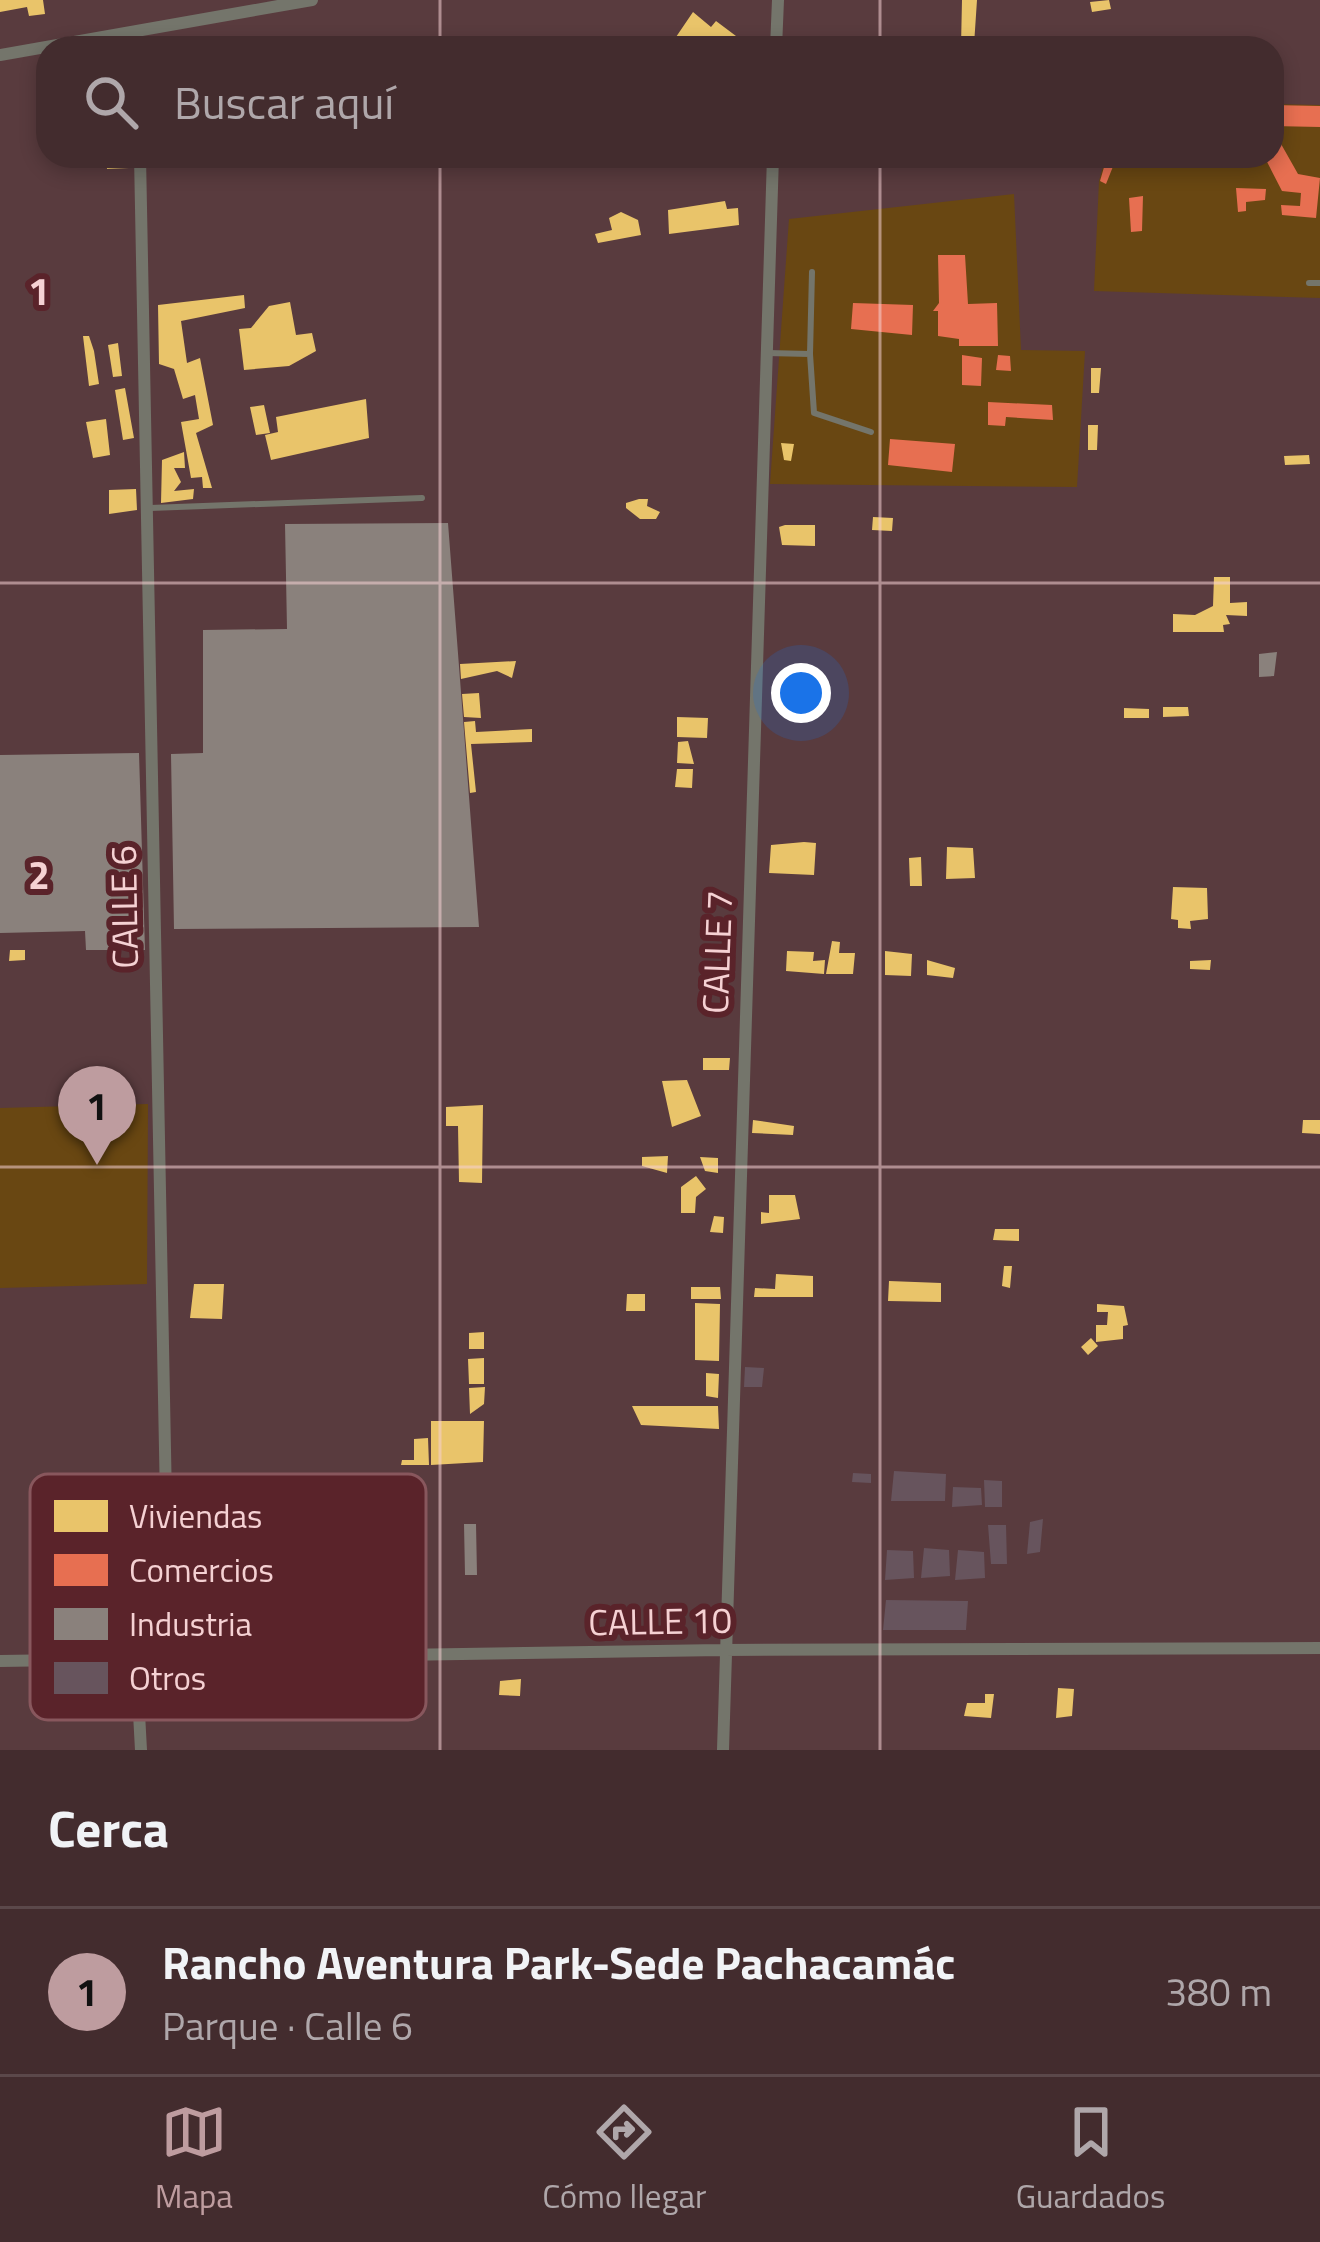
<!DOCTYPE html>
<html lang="es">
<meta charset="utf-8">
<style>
:root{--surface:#432c2e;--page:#4d383a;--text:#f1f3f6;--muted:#afa7aa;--line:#5b484a;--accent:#be9c9f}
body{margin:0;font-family:"Titillium Web",sans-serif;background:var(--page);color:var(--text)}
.you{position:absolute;left:801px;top:693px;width:42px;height:42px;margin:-30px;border:9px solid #fff;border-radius:50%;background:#1a73e8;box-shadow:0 0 0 18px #1a73e833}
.badge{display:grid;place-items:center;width:78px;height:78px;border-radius:50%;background:var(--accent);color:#111;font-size:39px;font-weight:700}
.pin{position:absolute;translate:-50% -99px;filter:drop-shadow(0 3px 6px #0008)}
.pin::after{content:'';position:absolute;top:63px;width:42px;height:36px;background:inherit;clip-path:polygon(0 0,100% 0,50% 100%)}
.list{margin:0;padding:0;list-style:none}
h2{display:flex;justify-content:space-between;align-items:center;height:156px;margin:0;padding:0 48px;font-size:51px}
h2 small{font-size:39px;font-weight:400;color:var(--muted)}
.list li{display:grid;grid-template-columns:78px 1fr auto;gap:36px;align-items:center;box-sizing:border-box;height:168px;padding:0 48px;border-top:3px solid var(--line)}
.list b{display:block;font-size:45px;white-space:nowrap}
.list p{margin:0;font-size:39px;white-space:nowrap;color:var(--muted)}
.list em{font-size:39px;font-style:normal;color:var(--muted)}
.icon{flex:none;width:66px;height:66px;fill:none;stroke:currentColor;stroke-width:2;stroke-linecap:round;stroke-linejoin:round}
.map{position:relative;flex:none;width:1320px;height:1750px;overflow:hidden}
.search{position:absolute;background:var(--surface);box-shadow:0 6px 18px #0003;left:36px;right:36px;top:36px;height:132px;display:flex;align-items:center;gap:30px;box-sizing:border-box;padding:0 42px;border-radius:36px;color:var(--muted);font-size:45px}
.sheet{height:324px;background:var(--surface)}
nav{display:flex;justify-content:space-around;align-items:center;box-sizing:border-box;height:168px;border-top:3px solid var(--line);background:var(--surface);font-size:33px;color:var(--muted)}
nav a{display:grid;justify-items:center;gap:6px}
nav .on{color:var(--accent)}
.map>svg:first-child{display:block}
</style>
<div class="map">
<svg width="1320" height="1750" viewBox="0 0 1320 1750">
<rect width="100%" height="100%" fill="#593b3e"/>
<path fill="#694712" d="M 1272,104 L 1320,105 L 1320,298 L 1094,291 L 1099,181 L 1106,156 L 1272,156 Z
M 1014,194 L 1021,350 L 1085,351 L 1077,487 L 770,484 L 789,219 Z
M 148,1104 L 147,1284 L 0,1288 L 0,1108 Z"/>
<path fill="#e9c46a" d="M 0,0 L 43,0 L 45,14 L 29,16 L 27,7 L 0,12 Z
M 962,0 L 977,0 L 974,45 L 961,46 Z
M 1109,0 L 1111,9 L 1092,12 L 1090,2 Z
M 693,12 L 711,27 L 716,21 L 740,39 L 732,48 L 677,48 L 683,41 L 676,37 Z
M 106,156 L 129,156 L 129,168 L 107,169 Z
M 725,201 L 727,209 L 738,208 L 739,225 L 669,234 L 668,210 Z
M 621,212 L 638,220 L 641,235 L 598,243 L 595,234 L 612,230 L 609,218 Z
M 244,295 L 245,308 L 181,321 L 187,363 L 200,358 L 213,425 L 196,433 L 212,488 L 203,488 L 202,477 L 191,478 L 181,422 L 199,419 L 195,395 L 183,399 L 174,369 L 159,364 L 158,305 Z
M 290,302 L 296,335 L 312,333 L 316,351 L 289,366 L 244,370 L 239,329 L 251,328 L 269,306 Z
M 83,336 L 89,336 L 94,351 L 99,384 L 89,386 Z
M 118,343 L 122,376 L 113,377 L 108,345 Z
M 1091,368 L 1101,368 L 1099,393 L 1091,393 Z
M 125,388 L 134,438 L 123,440 L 115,390 Z
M 366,399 L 369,438 L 271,460 L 265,435 L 278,432 L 276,417 Z
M 264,405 L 270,433 L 256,435 L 250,407 Z
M 106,419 L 110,455 L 93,458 L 86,422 Z
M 1088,425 L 1098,425 L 1097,450 L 1088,450 Z
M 781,443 L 794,444 L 791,461 L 784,460 Z
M 184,452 L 185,468 L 174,468 L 181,482 L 174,491 L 194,489 L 193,499 L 161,503 L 162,460 Z
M 1309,455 L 1310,464 L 1285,465 L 1284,456 Z
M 136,489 L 137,510 L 109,514 L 109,490 Z
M 639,499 L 648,499 L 647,506 L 660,512 L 656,519 L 640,519 L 626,508 L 626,503 Z
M 873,517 L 893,518 L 892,531 L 872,530 Z
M 785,525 L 815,525 L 815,546 L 782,545 L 779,527 Z
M 1214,577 L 1230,577 L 1230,603 L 1247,602 L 1247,616 L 1226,615 L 1230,624 L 1223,625 L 1224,632 L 1173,632 L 1173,614 L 1195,615 L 1213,606 Z
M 516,661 L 512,678 L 497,671 L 461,679 L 460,664 Z
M 479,693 L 481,718 L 464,717 L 462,694 Z
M 1163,707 L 1188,707 L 1189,716 L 1163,717 Z
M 1124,708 L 1149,709 L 1149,718 L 1124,718 Z
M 677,717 L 708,718 L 707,738 L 677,737 Z
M 475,721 L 476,732 L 532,729 L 532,742 L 471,744 L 476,792 L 470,793 L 464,722 Z
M 688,741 L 694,764 L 677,763 L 678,742 Z
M 677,769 L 693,769 L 692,788 L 675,787 Z
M 804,842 L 816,843 L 814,875 L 769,873 L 771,845 Z
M 947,847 L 973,848 L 975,878 L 946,879 Z
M 921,857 L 922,886 L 910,886 L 909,858 Z
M 1173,887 L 1207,888 L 1208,919 L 1190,921 L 1191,929 L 1178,928 L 1178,920 L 1171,919 Z
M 832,941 L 840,942 L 839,953 L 855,953 L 853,974 L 826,974 Z
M 10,950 L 25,950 L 25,960 L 9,961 Z
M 787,951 L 814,952 L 813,961 L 825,960 L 824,974 L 786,971 Z
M 885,951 L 912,954 L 911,976 L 885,975 Z
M 927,960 L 955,968 L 953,978 L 927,975 Z
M 1211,960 L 1210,970 L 1190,969 L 1190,961 Z
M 703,1058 L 730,1058 L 729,1070 L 703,1070 Z
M 687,1080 L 701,1116 L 672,1127 L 662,1081 Z
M 483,1105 L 482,1183 L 459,1182 L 458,1126 L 446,1126 L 446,1107 Z
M 753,1120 L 794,1126 L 793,1135 L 752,1133 Z
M 1303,1120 L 1320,1120 L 1320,1134 L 1302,1133 Z
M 668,1156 L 667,1173 L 642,1166 L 642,1157 Z
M 700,1157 L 718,1158 L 718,1173 L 705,1171 Z
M 696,1176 L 706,1189 L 696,1197 L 695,1213 L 681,1213 L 681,1187 Z
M 769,1195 L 795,1195 L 800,1219 L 761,1224 L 761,1212 L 769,1213 Z
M 714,1216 L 724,1217 L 723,1233 L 710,1232 Z
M 995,1229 L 1019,1229 L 1019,1241 L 993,1240 Z
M 1004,1266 L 1012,1266 L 1010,1288 L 1002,1286 Z
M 776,1274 L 813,1276 L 813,1297 L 754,1297 L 755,1288 L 775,1289 Z
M 889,1281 L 941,1283 L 941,1302 L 888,1301 Z
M 194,1284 L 224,1284 L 222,1319 L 190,1318 Z
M 691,1287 L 720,1287 L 721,1299 L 691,1299 Z
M 627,1294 L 645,1294 L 645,1311 L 626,1311 Z
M 695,1303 L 720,1304 L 719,1361 L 695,1360 Z
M 1097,1304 L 1124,1306 L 1128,1325 L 1123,1326 L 1123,1339 L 1096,1342 L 1096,1325 L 1107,1325 L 1108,1312 L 1097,1312 Z
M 484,1332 L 484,1349 L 469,1349 L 469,1333 Z
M 1091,1338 L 1098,1346 L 1088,1355 L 1081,1347 Z
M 484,1358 L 484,1384 L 469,1384 L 468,1359 Z
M 706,1373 L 719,1374 L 718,1398 L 706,1396 Z
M 485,1387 L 484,1404 L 470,1414 L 469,1388 Z
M 632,1406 L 718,1406 L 719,1429 L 641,1425 Z
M 431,1421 L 484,1421 L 483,1462 L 431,1465 Z
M 428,1438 L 429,1465 L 401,1465 L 402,1460 L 414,1460 L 414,1439 Z
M 521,1679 L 520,1696 L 499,1695 L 500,1681 Z
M 1058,1688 L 1074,1689 L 1072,1716 L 1056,1718 Z
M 985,1694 L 994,1694 L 991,1718 L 964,1716 L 967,1703 L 985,1703 Z"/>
<path fill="#e76f51" d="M 1273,105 L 1320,106 L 1320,127 L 1272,126 Z
M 1272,128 L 1298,174 L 1320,178 L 1316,218 L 1282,215 L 1281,205 L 1300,206 L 1301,193 L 1282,191 L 1264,156 L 1272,156 Z
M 1107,157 L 1116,159 L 1106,184 L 1100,181 Z
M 1236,188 L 1266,189 L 1265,200 L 1246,202 L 1246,211 L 1238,212 Z
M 1143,196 L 1142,231 L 1131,232 L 1129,198 Z
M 938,255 L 965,255 L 968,304 L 997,303 L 998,346 L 959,346 L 959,339 L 938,336 L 938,311 L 933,311 L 939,303 Z
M 853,303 L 913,305 L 912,335 L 851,329 Z
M 962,355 L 982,358 L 981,386 L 962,385 Z
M 998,355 L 1010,356 L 1011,371 L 996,370 Z
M 988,402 L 1052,405 L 1053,420 L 1006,417 L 1005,426 L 988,425 Z
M 890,439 L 955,444 L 952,472 L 888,465 Z"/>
<path fill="#8a817c" d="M 448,523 L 479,927 L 174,929 L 171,754 L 203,753 L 203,630 L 287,629 L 285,524 Z
M 1277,652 L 1274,676 L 1259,677 L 1259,654 Z
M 139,753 L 145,950 L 86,950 L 85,931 L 0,933 L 0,755 Z
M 464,1524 L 476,1524 L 477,1575 L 465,1575 Z"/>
<path fill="#67545d" d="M 745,1367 L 764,1368 L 762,1387 L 744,1387 Z
M 894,1471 L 946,1474 L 945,1501 L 891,1501 Z
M 853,1473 L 871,1474 L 871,1483 L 852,1482 Z
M 984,1480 L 1002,1481 L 1002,1507 L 985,1507 Z
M 953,1487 L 981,1488 L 982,1505 L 952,1507 Z
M 1043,1519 L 1040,1552 L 1027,1554 L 1030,1522 Z
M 988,1525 L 1006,1525 L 1007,1564 L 991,1564 Z
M 924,1548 L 949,1550 L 950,1576 L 921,1578 Z
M 887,1550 L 913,1551 L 914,1578 L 885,1580 Z
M 958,1550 L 984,1552 L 985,1578 L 955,1580 Z
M 886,1600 L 968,1601 L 966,1630 L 883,1630 Z"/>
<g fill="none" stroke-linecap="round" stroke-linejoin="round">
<path stroke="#74756b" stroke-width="6" d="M 1309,283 L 1320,283
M 767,353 L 810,354 L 812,272
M 810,354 L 814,413 L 871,432
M 150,508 L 422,498"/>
<path stroke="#74756b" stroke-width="12" d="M 776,48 L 778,0
M 0,55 L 312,0
M 140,156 L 169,1656
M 136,1658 L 141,1750
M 0,1661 L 722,1650 L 1320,1648
M 723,1750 L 773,156"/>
</g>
<path fill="none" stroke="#f5d1d3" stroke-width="3" stroke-opacity="0.55" d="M 440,0 L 440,48M 880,0 L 880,48M 440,156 L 440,1750M 880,156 L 880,1750M 0,583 L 1320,583M 0,1167 L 1320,1167"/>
<g text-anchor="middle" stroke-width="12" stroke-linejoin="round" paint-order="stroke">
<g font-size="36" fill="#f5d1d3" stroke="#5a232a">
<text transform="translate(124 907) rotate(-91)" y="13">CALLE 6</text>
<text transform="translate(717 952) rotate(-88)" y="13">CALLE 7</text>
<text transform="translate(660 1621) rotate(-1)" y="13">CALLE 10</text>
</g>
</g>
<rect x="30" y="1474" width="396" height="246" rx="18" fill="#5a232a" stroke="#88575d" stroke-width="3"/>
<rect x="54" y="1500" width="54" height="32" fill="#e9c46a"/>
<rect x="54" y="1554" width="54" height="32" fill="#e76f51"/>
<rect x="54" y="1608" width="54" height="32" fill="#8a817c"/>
<rect x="54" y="1662" width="54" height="32" fill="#67545d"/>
<g font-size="33" fill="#f5d1d3">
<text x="129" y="1528">Viviendas</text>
<text x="129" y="1582">Comercios</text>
<text x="129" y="1636">Industria</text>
<text x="129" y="1690">Otros</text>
</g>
<g font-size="39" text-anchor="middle" font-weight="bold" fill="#f5d1d3" stroke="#5a232a" stroke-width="12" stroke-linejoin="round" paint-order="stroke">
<text x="39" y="305">1</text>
<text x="39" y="889">2</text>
</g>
</svg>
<div class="you"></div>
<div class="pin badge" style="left:97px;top:1165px">1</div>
<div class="search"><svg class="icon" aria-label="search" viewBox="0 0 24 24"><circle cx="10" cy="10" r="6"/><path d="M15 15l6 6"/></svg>Buscar aquí</div>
</div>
<section class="sheet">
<h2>Cerca<small></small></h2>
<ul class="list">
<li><span class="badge">1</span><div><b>Rancho Aventura Park-Sede Pachacamác</b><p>Parque · Calle 6</p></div><em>380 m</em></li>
</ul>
</section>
<nav>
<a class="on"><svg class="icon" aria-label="map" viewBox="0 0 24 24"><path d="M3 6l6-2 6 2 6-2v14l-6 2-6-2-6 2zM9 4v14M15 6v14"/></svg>Mapa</a>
<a><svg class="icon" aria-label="directions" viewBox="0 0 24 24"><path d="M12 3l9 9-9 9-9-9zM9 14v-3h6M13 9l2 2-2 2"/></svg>Cómo llegar</a>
<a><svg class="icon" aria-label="saved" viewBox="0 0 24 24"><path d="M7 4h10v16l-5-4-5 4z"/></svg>Guardados</a>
</nav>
